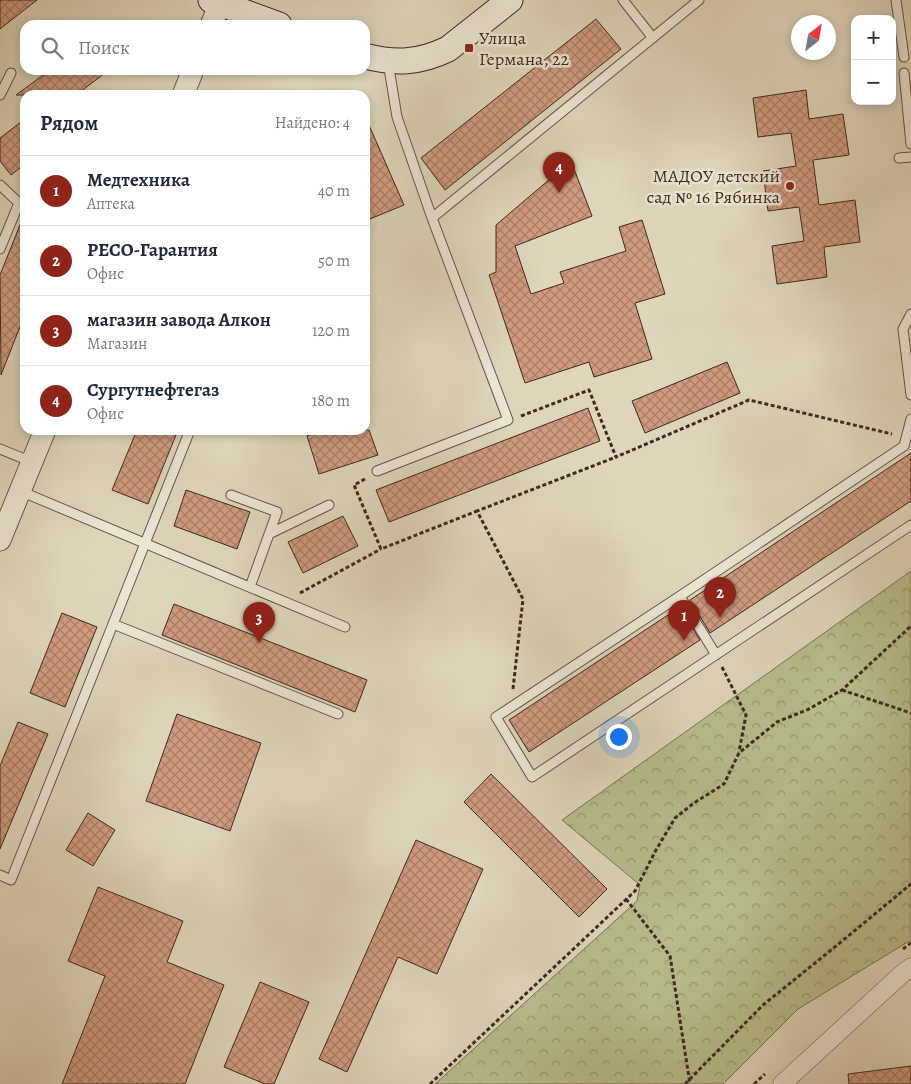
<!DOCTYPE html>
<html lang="ru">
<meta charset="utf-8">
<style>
:root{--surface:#fff;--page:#f2f2f3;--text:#1f2937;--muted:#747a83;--line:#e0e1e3;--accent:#8f2418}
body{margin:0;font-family:Alegreya,serif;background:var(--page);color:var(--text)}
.controls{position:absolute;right:15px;top:15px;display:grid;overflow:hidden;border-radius:10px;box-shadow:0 2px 8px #0003}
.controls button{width:45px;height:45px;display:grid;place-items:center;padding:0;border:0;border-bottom:1px solid var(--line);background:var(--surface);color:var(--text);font:25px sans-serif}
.compass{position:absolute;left:791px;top:15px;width:45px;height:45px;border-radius:50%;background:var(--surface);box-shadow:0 2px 8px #0003;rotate:31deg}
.you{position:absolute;left:618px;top:736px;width:18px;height:18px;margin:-12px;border:4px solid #fff;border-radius:50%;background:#1a73e8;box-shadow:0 0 0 8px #1a73e833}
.badge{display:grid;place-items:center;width:32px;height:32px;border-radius:50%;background:var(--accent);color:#fff;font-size:16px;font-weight:700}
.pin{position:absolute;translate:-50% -41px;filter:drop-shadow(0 1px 2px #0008)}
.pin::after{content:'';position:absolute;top:26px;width:18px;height:15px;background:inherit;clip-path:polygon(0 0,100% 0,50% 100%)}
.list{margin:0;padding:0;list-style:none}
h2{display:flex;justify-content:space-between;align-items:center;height:65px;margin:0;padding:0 20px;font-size:21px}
h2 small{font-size:16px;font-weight:400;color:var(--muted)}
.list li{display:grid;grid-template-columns:32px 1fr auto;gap:15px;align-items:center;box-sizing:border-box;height:70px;padding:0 20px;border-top:1px solid var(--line)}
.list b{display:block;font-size:19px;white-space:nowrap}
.list p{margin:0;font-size:16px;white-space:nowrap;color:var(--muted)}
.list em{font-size:16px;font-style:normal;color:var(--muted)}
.icon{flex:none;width:28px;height:28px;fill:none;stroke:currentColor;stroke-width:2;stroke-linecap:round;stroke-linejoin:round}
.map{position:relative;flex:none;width:911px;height:1084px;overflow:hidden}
.search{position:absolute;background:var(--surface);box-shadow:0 2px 8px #0003;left:20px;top:20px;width:350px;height:55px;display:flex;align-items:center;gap:12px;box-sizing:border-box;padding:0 18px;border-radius:15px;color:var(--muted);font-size:19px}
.panel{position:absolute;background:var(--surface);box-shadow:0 2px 8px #0003;left:20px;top:90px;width:350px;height:345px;border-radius:15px}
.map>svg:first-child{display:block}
</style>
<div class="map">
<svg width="911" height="1084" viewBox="0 0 911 1084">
<defs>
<pattern id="park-crowns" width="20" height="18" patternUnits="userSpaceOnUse" patternTransform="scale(1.25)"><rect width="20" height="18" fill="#b8bc8c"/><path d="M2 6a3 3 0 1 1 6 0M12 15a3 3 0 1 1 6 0" fill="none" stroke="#979972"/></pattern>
<pattern id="building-cross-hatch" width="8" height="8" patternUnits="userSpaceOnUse" patternTransform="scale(1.25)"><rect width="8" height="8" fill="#cf9b7f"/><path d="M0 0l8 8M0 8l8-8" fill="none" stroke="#aa7e67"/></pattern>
</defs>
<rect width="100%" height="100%" fill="#ded5bb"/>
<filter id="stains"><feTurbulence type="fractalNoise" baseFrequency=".004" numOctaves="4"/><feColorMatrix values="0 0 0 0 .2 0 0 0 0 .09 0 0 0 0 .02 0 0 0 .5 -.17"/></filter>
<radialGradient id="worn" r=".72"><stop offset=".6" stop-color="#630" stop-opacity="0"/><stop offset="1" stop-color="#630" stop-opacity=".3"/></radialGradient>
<path fill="url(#park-crowns)" stroke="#7c7256" d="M 911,571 L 911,940 L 798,1009 L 723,1084 L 435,1084 L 637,901 L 640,885 L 562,820 Z"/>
<path fill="url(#building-cross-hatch)" stroke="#41291f" d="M 0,0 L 37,0 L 0,29 Z
M 596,19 L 621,49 L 445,190 L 421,158 Z
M 50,70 L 109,70 L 76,95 L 16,95 Z
M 806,90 L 809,119 L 843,114 L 849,155 L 813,160 L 819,205 L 855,200 L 860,242 L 824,247 L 827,277 L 777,284 L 772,246 L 804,241 L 799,207 L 768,211 L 763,171 L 796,166 L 791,133 L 758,137 L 753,98 Z
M 365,116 L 404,205 L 365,221 Z
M 25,119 L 25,164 L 11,175 L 0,161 L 0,138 Z
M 571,161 L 592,216 L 515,246 L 531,294 L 564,283 L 560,272 L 626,251 L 619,227 L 642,220 L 665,294 L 635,303 L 652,359 L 594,377 L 589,362 L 525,383 L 489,275 L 496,272 L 496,225 Z
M 24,215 L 25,314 L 1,375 L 0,275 Z
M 727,362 L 740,393 L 645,433 L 632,401 Z
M 588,408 L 600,441 L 389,522 L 376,490 Z
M 137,430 L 178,430 L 148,504 L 112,490 Z
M 324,430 L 369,430 L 378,455 L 319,474 L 307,436 Z
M 911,453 L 911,501 L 710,633 L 690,600 Z
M 186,490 L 250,512 L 237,549 L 174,526 Z
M 343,516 L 358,546 L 303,573 L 288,542 Z
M 174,604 L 367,680 L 355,712 L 162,635 Z
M 680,607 L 700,640 L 529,752 L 509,720 Z
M 62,613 L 97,627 L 65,707 L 30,693 Z
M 177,714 L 261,743 L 230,831 L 146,801 Z
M 18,722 L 48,734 L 0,849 L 0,766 Z
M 491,774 L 607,889 L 579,917 L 464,802 Z
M 88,813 L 115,830 L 93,866 L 66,850 Z
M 416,840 L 483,869 L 437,974 L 398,957 L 347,1072 L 319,1059 Z
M 98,887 L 183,921 L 167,962 L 224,985 L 185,1084 L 62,1084 L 105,976 L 68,961 Z
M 260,982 L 309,1002 L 274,1084 L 265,1084 L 224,1067 Z
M 911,1066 L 911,1084 L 849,1084 L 848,1074 Z"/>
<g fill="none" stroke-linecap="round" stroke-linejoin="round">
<g stroke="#685446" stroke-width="11">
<path id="service" d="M 623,0 L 653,38
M 896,0 L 904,57
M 904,73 L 911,144
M 0,95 L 11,73
M 899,158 L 911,157
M 0,185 L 19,203
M 432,218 L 699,0
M 0,249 L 19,203 L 25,202
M 911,314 L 903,329 L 911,395
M 911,419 L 904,446 L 680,596 L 496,717 L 532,777 L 911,525
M 0,449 L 32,462
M 377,471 L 508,420 L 432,218 L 397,117 L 388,62
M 20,491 L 345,627
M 231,495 L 277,512 L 250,587
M 269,534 L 329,505
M 680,596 L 716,655
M 113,624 L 190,430
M 0,875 L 11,880 L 113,624 L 338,714"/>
</g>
<g stroke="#685446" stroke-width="19">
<path id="minor" d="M 782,1084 L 903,973 L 911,967"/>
</g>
<g stroke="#685446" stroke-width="23">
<path id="tertiary" d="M 211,25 L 220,4
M 183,95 L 193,70
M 0,540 L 45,430"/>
</g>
<g stroke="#41291f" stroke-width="27">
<path id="secondary" d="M 211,0 L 279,25
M 365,56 C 395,64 419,63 448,49 L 510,0"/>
</g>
<path stroke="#41291f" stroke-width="3" stroke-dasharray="4 2.5" stroke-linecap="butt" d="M 521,416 L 589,390 L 616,457 L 749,400 L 892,434
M 365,479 L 354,485 L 381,549 L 477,511
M 300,593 L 381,549
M 722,667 L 746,715 L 739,752
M 513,689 L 523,599 L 477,511 L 616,457
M 842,690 L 911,713
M 626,899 L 670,956 L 690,1084
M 903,949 L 911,943
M 430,1084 L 635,891 L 656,850 L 675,818 L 694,803 L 724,784 L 739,753 L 777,722 L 809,709 L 842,690 L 911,626
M 685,1084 L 763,1005 L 841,942 L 911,884
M 754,1084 L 765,1074"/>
<use href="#service" stroke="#eae4d3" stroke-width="9"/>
<use href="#minor" stroke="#eae4d3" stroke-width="18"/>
<use href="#tertiary" stroke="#eae4d3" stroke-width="21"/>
<use href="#secondary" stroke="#eae4d3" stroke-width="25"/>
</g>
<g fill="#8f2418" stroke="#eae4d3" stroke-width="2">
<rect x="464" y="43" width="10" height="10" rx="2.5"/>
<circle cx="790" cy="186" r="5"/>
</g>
<g text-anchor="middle" stroke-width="5" stroke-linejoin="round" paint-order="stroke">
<g font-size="18" fill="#41291f" stroke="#eae4d3" text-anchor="start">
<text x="479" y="44">Улица<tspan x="479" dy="21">Германа, 22</tspan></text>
<text x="780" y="182" text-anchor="end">МАДОУ детский<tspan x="780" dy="21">сад № 16 Рябинка</tspan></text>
</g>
</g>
<rect width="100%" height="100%" filter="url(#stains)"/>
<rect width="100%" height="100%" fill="url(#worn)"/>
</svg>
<div class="controls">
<button>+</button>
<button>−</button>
</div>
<svg class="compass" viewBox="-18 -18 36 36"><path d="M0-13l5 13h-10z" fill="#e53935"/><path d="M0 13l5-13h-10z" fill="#747a83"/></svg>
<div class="you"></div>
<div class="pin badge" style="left:684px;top:641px">1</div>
<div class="pin badge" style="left:720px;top:618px">2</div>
<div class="pin badge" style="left:259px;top:643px">3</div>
<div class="pin badge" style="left:559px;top:193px">4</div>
<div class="search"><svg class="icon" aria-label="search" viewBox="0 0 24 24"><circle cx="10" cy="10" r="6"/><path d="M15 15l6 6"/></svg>Поиск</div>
<section class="panel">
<h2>Рядом<small>Найдено: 4</small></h2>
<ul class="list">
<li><span class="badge">1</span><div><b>Медтехника</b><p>Аптека</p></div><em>40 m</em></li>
<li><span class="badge">2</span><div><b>РЕСО-Гарантия</b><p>Офис</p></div><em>50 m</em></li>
<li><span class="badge">3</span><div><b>магазин завода Алкон</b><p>Магазин</p></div><em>120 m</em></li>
<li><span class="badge">4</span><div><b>Сургутнефтегаз</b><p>Офис</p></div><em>180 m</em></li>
</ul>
</section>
</div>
